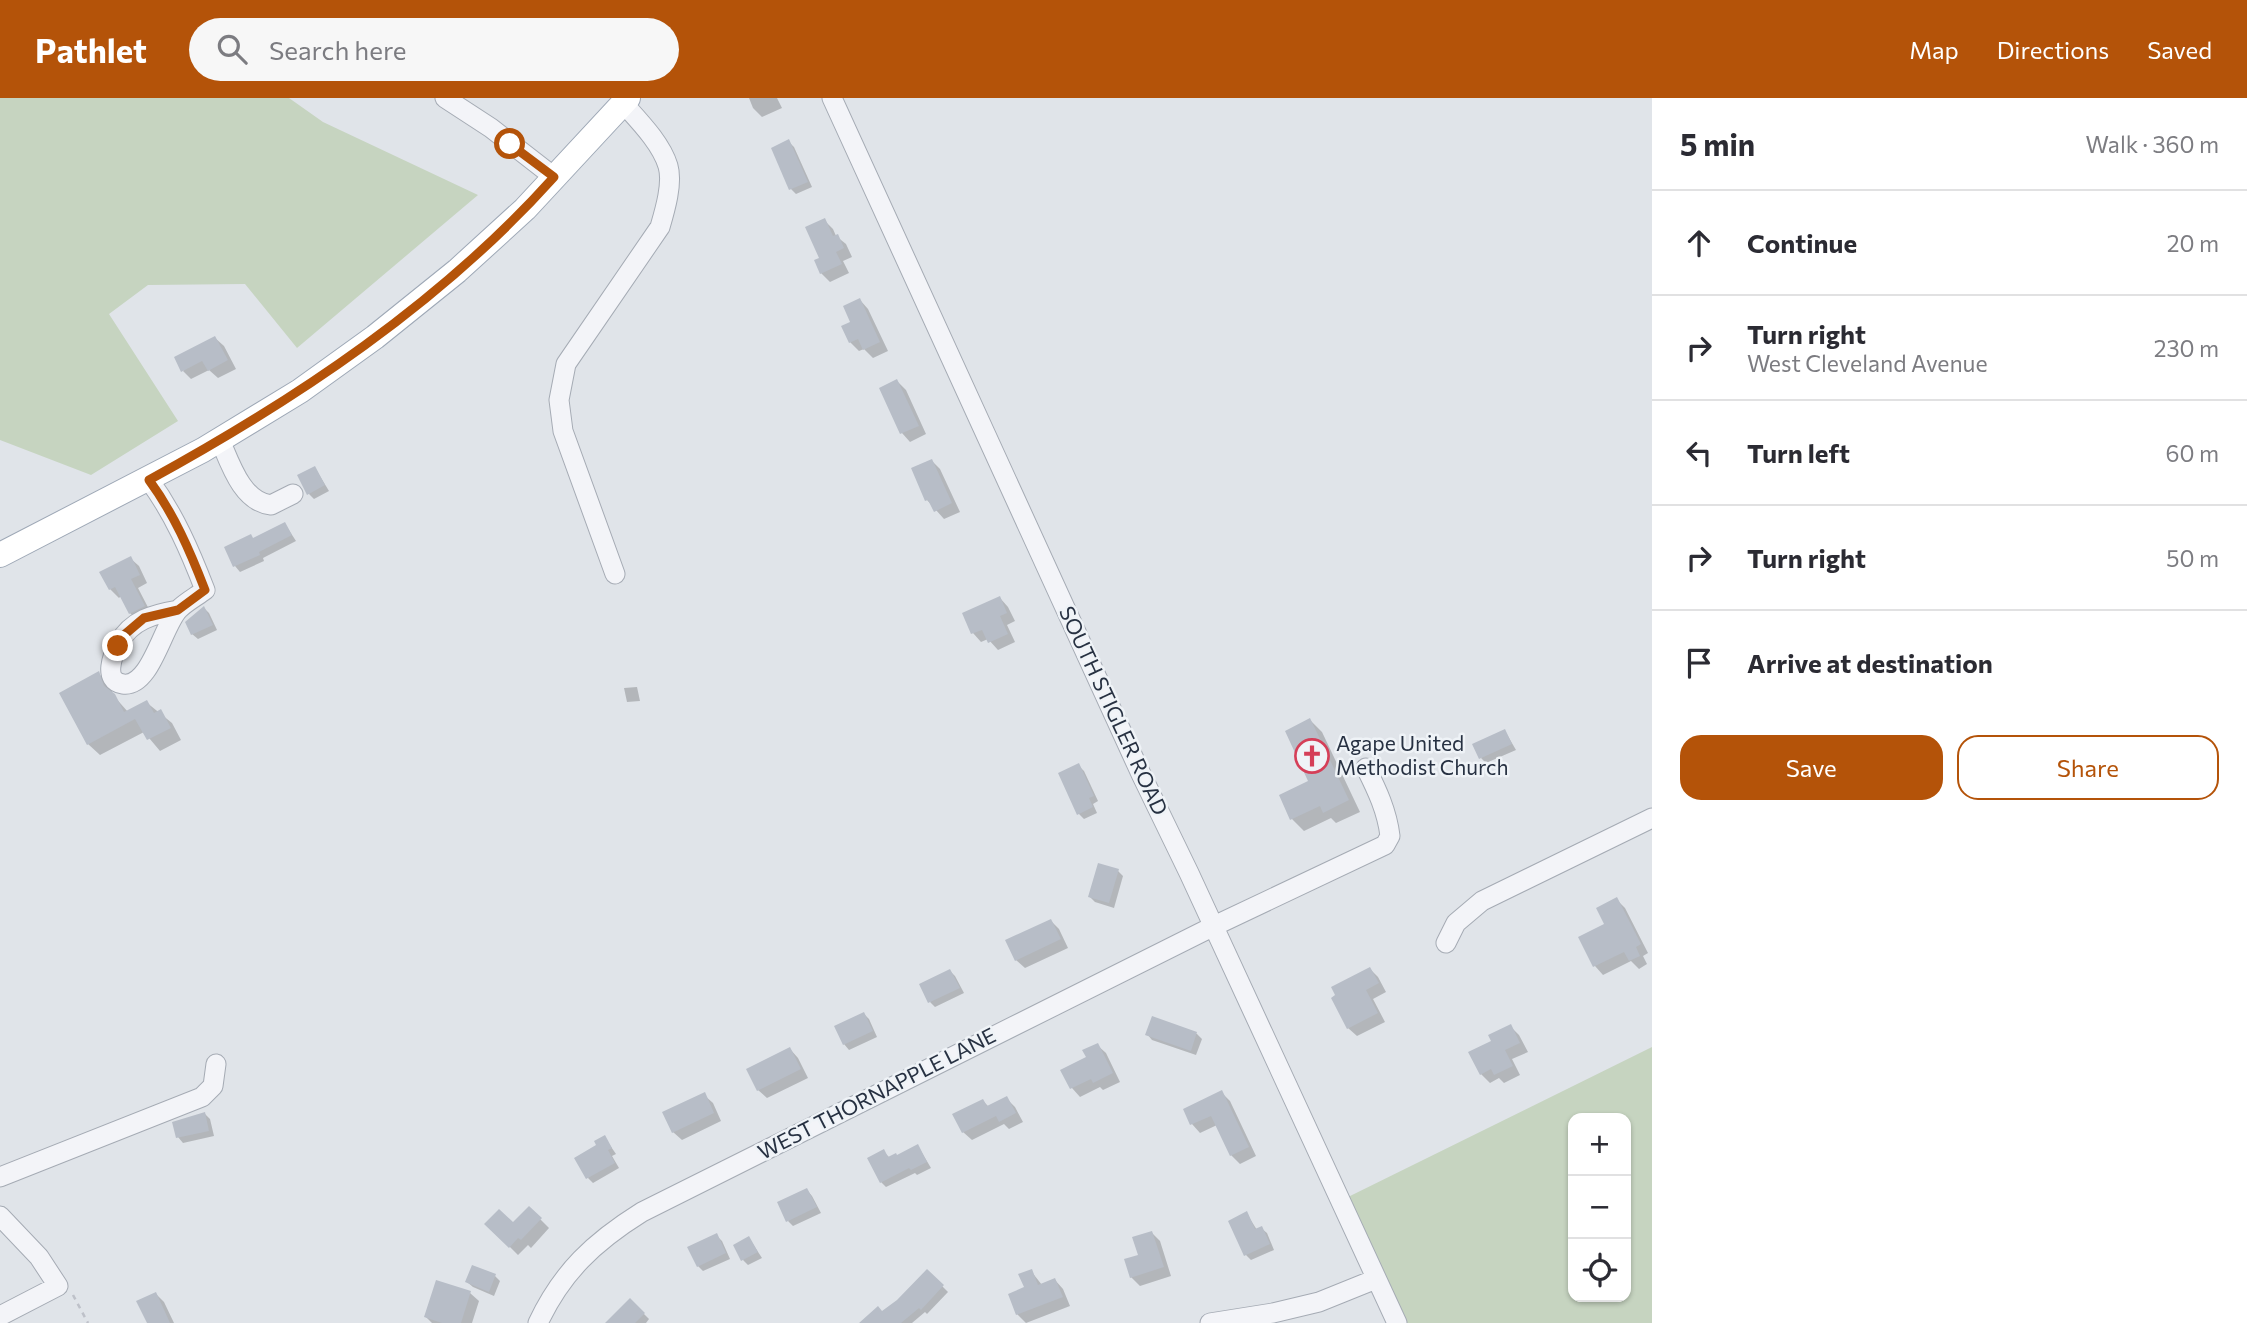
<!DOCTYPE html>
<meta charset="utf-8">
<style>
:root{--surface:#fff;--page:#f7f7f7;--text:#2b2b33;--muted:#7c7c81;--line:#e1e1e2;--accent:#b45309}
body{margin:0;font-family:Commissioner,sans-serif;background:var(--page);color:var(--text)}
.controls{position:absolute;right:21px;bottom:21px;display:grid;overflow:hidden;border-radius:14px;box-shadow:0 2px 5px #0004}
.controls button{width:63px;height:63px;display:grid;place-items:center;padding:0;border:0;border-bottom:2px solid var(--line);background:var(--surface);color:var(--text);font:35px sans-serif}
.stop{position:absolute;width:21px;height:21px;margin:-16px;border:5px solid #b45309;border-radius:50%;background:#fff}
.stop.end{background:#b45309;border-color:#fff;box-shadow:0 2px 7px #0008}
.list{margin:0;padding:0;list-style:none}
h2{display:flex;justify-content:space-between;align-items:center;height:91px;margin:0;padding:0 28px;font-size:30px}
h2 small{font-size:23px;font-weight:400;color:var(--muted)}
.list li{display:grid;grid-template-columns:46px 1fr auto;gap:21px;align-items:center;box-sizing:border-box;height:105px;padding:0 28px;border-top:2px solid var(--line)}
.list b{display:block;font-size:26px;white-space:nowrap}
.list p{margin:0;font-size:23px;white-space:nowrap;color:var(--muted)}
.list em{font-size:23px;font-style:normal;color:var(--muted)}
.actions{display:flex;gap:14px;padding:21px 28px}
.actions a{flex:1;padding:16px 0;border:2px solid var(--accent);border-radius:21px;text-align:center;font-size:24px;color:var(--accent)}
.actions .main{background:var(--accent);color:#fff}
.icon{flex:none;width:38px;height:38px;fill:none;stroke:currentColor;stroke-width:2;stroke-linecap:round;stroke-linejoin:round}
.map{position:relative;flex:none;width:1652px;height:1225px;overflow:hidden}
header{display:flex;align-items:center;gap:42px;box-sizing:border-box;height:98px;padding:0 35px;background:var(--accent);color:#fff}
header strong{font-size:33px}
nav{display:flex;gap:38px;margin-inline-start:auto;font-size:24px}
.search{width:490px;height:63px;background:var(--page);display:flex;align-items:center;gap:18px;box-sizing:border-box;padding:0 24px;border-radius:38px;color:var(--muted);font-size:26px}
main{display:flex}
aside{flex:1;background:var(--surface)}
.map>svg:first-child{display:block}
</style>
<header>
<strong>Pathlet</strong>
<div class="search"><svg class="icon" aria-label="search" viewBox="0 0 24 24"><circle cx="10" cy="10" r="6"/><path d="M15 15l6 6"/></svg>Search here</div>
<nav><a>Map</a><a>Directions</a><a>Saved</a></nav>
</header>
<main>
<div class="map">
<svg width="1652" height="1225" viewBox="0 0 1652 1225">
<rect width="100%" height="100%" fill="#e0e4e9"/>
<path fill="#c6d4c0" fill-rule="evenodd" d="M 0,0 L 289,0 L 323,24 L 478,97 L 297,250 L 245,186 L 148,187 L 109,216 L 178,323 L 91,377 L 0,342 Z
M 1652,949 L 1652,1225 L 1405,1225 L 1348,1099 ZM 1573,1020 L 1626,1020 L 1626,1199 L 1573,1199 Z"/>
<path fill="#0003" d="M 749,0 L 777,0 L 782,10 L 762,19 L 753,10 Z
M 788,43 L 794,49 L 812,89 L 796,96 L 791,91 Z
M 824,122 L 833,131 L 836,138 L 846,146 L 852,159 L 843,163 L 849,175 L 830,184 L 821,175 Z
M 860,202 L 868,211 L 888,253 L 873,260 L 864,251 L 859,253 L 850,244 L 852,225 Z
M 215,240 L 224,248 L 236,271 L 218,280 L 209,272 L 191,281 L 183,273 Z
M 897,283 L 906,292 L 926,336 L 910,344 L 902,335 Z
M 932,363 L 940,371 L 960,414 L 944,421 L 927,402 L 913,371 Z
M 315,370 L 329,393 L 314,401 L 309,396 Z
M 285,426 L 296,443 L 263,460 L 264,463 L 240,474 L 235,468 L 226,449 L 254,442 Z
M 130,460 L 139,468 L 147,485 L 138,490 L 152,517 L 139,524 L 130,515 L 121,498 L 119,500 L 110,491 Z
M 1000,500 L 1008,509 L 1015,523 L 1007,527 L 1015,544 L 998,552 L 988,541 L 981,544 L 973,535 L 964,516 Z
M 204,510 L 209,515 L 217,532 L 198,541 L 192,536 Z
M 98,575 L 110,587 L 113,597 L 128,614 L 146,604 L 172,625 L 181,642 L 160,653 L 144,634 L 100,657 L 88,646 Z
M 637,589 L 640,603 L 627,604 L 624,590 Z
M 1310,622 L 1322,634 L 1360,714 L 1336,725 L 1331,720 L 1304,733 L 1292,721 L 1281,698 L 1311,683 Z
M 1505,633 L 1516,652 L 1486,665 L 1481,660 Z
M 1079,668 L 1084,673 L 1098,703 L 1093,706 L 1097,715 L 1084,721 L 1079,716 Z
M 1118,773 L 1123,778 L 1114,810 L 1095,804 L 1090,799 Z
M 1617,802 L 1625,810 L 1648,855 L 1643,858 L 1647,866 L 1639,871 L 1631,863 L 1603,877 L 1595,868 L 1580,840 L 1607,826 Z
M 1051,823 L 1059,831 L 1068,850 L 1025,870 L 1016,862 Z
M 1370,871 L 1378,879 L 1386,894 L 1373,901 L 1385,924 L 1357,938 L 1348,930 Z
M 950,873 L 955,878 L 964,895 L 935,909 L 930,904 Z
M 864,916 L 869,921 L 877,939 L 849,952 L 844,946 Z
M 1153,920 L 1197,936 L 1202,941 L 1196,957 L 1152,942 L 1147,936 Z
M 1510,928 L 1519,937 L 1528,954 L 1512,961 L 1520,977 L 1504,985 L 1499,980 L 1490,985 L 1481,976 L 1493,943 Z
M 1097,947 L 1106,955 L 1120,984 L 1103,992 L 1100,989 L 1080,999 L 1072,990 L 1063,973 L 1088,960 Z
M 790,951 L 798,960 L 808,980 L 767,1000 L 758,992 Z
M 1221,994 L 1230,1003 L 1256,1058 L 1240,1066 L 1231,1057 L 1217,1027 L 1200,1035 L 1192,1026 L 1185,1012 Z
M 704,997 L 713,1005 L 721,1023 L 682,1042 L 673,1034 Z
M 1006,1000 L 1015,1009 L 1023,1024 L 1009,1031 L 1004,1026 L 972,1042 L 963,1034 L 983,1003 L 989,1009 Z
M 205,1016 L 210,1021 L 214,1038 L 183,1045 L 178,1039 Z
M 605,1040 L 616,1056 L 612,1058 L 619,1070 L 593,1085 L 588,1080 L 599,1048 Z
M 918,1048 L 931,1070 L 917,1077 L 915,1075 L 886,1089 L 881,1084 L 884,1054 L 890,1060 L 898,1059 Z
M 807,1092 L 812,1098 L 821,1115 L 793,1128 L 788,1123 Z
M 529,1110 L 549,1130 L 531,1150 L 528,1147 L 518,1157 L 487,1126 L 513,1127 Z
M 1247,1116 L 1257,1132 L 1261,1130 L 1267,1135 L 1274,1152 L 1251,1162 L 1246,1157 Z
M 1152,1135 L 1160,1143 L 1171,1178 L 1140,1188 L 1131,1179 Z
M 716,1137 L 722,1143 L 730,1161 L 703,1173 L 698,1168 Z
M 749,1140 L 762,1160 L 748,1167 L 743,1162 Z
M 927,1173 L 948,1194 L 927,1216 L 925,1214 L 912,1225 L 872,1225 L 898,1203 Z
M 1031,1173 L 1042,1187 L 1055,1182 L 1063,1191 L 1070,1208 L 1026,1225 L 1017,1216 Z
M 495,1178 L 500,1183 L 494,1198 L 473,1189 L 467,1184 Z
M 470,1195 L 479,1203 L 472,1225 L 432,1225 L 426,1219 Z
M 156,1196 L 164,1204 L 174,1225 L 149,1225 Z
M 630,1202 L 649,1221 L 646,1225 L 610,1225 Z"/>
<path fill="#b7bdc7" d="M 789,41 L 808,84 L 789,92 L 771,50 Z
M 825,120 L 833,138 L 838,136 L 844,150 L 836,154 L 842,166 L 820,176 L 814,162 L 819,160 L 805,129 Z
M 860,200 L 880,244 L 863,252 L 858,241 L 849,245 L 841,228 L 850,224 L 843,208 Z
M 215,238 L 228,262 L 208,273 L 202,263 L 181,274 L 174,259 Z
M 897,281 L 919,328 L 900,336 L 879,290 Z
M 932,361 L 952,405 L 934,414 L 928,402 L 925,403 L 911,370 Z
M 315,368 L 325,387 L 307,397 L 297,377 Z
M 285,424 L 292,437 L 259,454 L 260,457 L 233,469 L 224,449 L 251,436 L 253,440 Z
M 131,458 L 140,477 L 131,481 L 145,508 L 129,516 L 115,489 L 109,492 L 99,474 Z
M 1000,498 L 1007,515 L 1000,518 L 1008,536 L 988,545 L 982,532 L 971,536 L 962,515 Z
M 204,508 L 213,527 L 191,537 L 185,524 Z
M 99,573 L 104,588 L 115,596 L 124,614 L 147,602 L 154,615 L 161,611 L 171,630 L 147,642 L 135,621 L 87,647 L 59,595 Z
M 1310,620 L 1349,702 L 1323,715 L 1320,708 L 1290,722 L 1279,697 L 1308,683 L 1285,633 Z
M 1505,631 L 1512,646 L 1479,661 L 1472,646 Z
M 1079,665 L 1094,698 L 1089,700 L 1093,709 L 1077,717 L 1058,675 Z
M 1098,765 L 1119,771 L 1109,805 L 1088,799 Z
M 1617,799 L 1641,846 L 1636,849 L 1640,858 L 1629,863 L 1624,854 L 1593,869 L 1578,839 L 1604,826 L 1596,810 Z
M 1051,821 L 1061,841 L 1015,863 L 1005,842 Z
M 1370,869 L 1379,885 L 1366,892 L 1378,915 L 1347,931 L 1331,900 L 1335,897 L 1331,889 Z
M 950,871 L 960,890 L 928,905 L 919,886 Z
M 864,914 L 873,933 L 843,947 L 834,928 Z
M 1152,918 L 1197,934 L 1191,953 L 1145,937 Z
M 1511,926 L 1520,945 L 1505,952 L 1513,968 L 1494,977 L 1491,971 L 1480,977 L 1468,954 L 1491,943 L 1488,937 Z
M 1098,945 L 1113,975 L 1093,985 L 1091,981 L 1070,991 L 1060,972 L 1086,959 L 1082,952 Z
M 790,949 L 801,971 L 757,993 L 746,971 Z
M 1222,992 L 1249,1049 L 1230,1058 L 1211,1018 L 1190,1027 L 1183,1011 Z
M 705,994 L 714,1015 L 672,1035 L 662,1014 Z
M 1007,998 L 1016,1015 L 999,1024 L 996,1018 L 962,1035 L 952,1016 L 983,1001 L 987,1008 Z
M 205,1014 L 209,1033 L 176,1040 L 172,1024 Z
M 605,1037 L 612,1050 L 608,1052 L 615,1065 L 586,1081 L 574,1060 L 596,1047 L 594,1043 Z
M 918,1046 L 927,1064 L 911,1072 L 909,1070 L 880,1085 L 867,1060 L 884,1051 L 888,1059 L 896,1055 L 897,1057 Z
M 807,1090 L 817,1109 L 786,1124 L 777,1104 Z
M 529,1108 L 542,1120 L 521,1142 L 518,1140 L 509,1150 L 484,1126 L 499,1111 L 513,1124 Z
M 1247,1113 L 1255,1131 L 1262,1128 L 1270,1146 L 1244,1158 L 1228,1123 Z
M 1152,1133 L 1164,1169 L 1130,1180 L 1124,1161 L 1138,1157 L 1132,1139 Z
M 717,1135 L 726,1155 L 697,1169 L 687,1149 Z
M 749,1138 L 758,1154 L 741,1163 L 733,1147 Z
M 472,1167 L 496,1176 L 489,1194 L 465,1184 Z
M 927,1171 L 944,1187 L 921,1212 L 919,1210 L 901,1225 L 859,1225 L 878,1208 L 882,1213 L 897,1202 Z
M 1032,1171 L 1038,1187 L 1055,1180 L 1063,1199 L 1016,1217 L 1008,1196 L 1024,1189 L 1018,1176 Z
M 436,1182 L 471,1193 L 461,1225 L 442,1225 L 424,1219 Z
M 156,1194 L 170,1225 L 147,1225 L 136,1203 Z
M 630,1200 L 645,1215 L 635,1225 L 605,1225 Z"/>
<g fill="none" stroke-linecap="round" stroke-linejoin="round">
<g stroke="#a5abb4" stroke-width="21">
<path id="minor" d="M 445,0 L 491,30 L 554,79
M 832,0 L 1141,676 L 1189,775 L 1397,1225
M 220,342 C 230,365 242,404 271,407 L 293,396
M 149,382 C 174,416 190,453 205,492 C 197,498 186,504 179,511 C 163,526 151,590 123,586 C 102,583 113,556 119,545 C 131,522 154,516 178,512
M 615,476 L 563,333 L 559,302 L 566,266 L 660,129 C 665,112 673,85 668,68 C 661,45 639,23 623,5
M 1446,845 L 1456,825 L 1482,803 L 1652,720
M 0,1079 L 202,999 L 213,988 L 216,966
M 0,1118 L 39,1159 L 58,1188 L 0,1218
M 538,1225 C 562,1174 594,1144 642,1114 L 1214,828 L 1385,747 L 1390,738 C 1387,713 1377,692 1366,670
M 1210,1225 L 1273,1215 L 1319,1204 L 1376,1181"/>
</g>
<g stroke="#9ea8b6" stroke-width="26">
<path id="major" d="M 0,457 L 203,352 L 300,293 L 375,239 L 457,173 L 525,111 L 628,0"/>
</g>
<path stroke="#bec1c9" stroke-width="2.5" stroke-dasharray="5 5" stroke-linecap="butt" d="M 73,1197 L 88,1225"/>
<use href="#minor" stroke="#f3f4f8" stroke-width="19"/>
<use href="#major" stroke="#fff" stroke-width="24"/>
</g>
<g fill="none" stroke-linecap="round" stroke-linejoin="round">
<path stroke="#b45309" stroke-width="9" d="M 118,548 L 124,537 L 144,520 L 178,512 L 205,492 C 190,453 174,416 149,382 C 297,301 441,205 554,79 L 510,46"/>
</g>
<defs>
<g id="church-ring" transform="scale(1.75)"><circle r="9.5" fill="#eff3f7" stroke="#d53f58" stroke-width="1.5"/><path d="M-1.2-6h2.4v3.5h3.3v2.4h-3.3V6h-2.4V-.1h-3.3v-2.4h3.3Z" fill="#d53f58"/></g>
</defs>
<g fill-rule="evenodd">
<use href="#church-ring" x="1312" y="658"/>
</g>
<g text-anchor="middle" stroke-width="5" stroke-linejoin="round" paint-order="stroke">
<g font-size="21" fill="#273142" stroke="#eff3f7">
<text transform="translate(1113 613) rotate(65)" y="7">SOUTH STIGLER ROAD</text>
<text transform="translate(877 996) rotate(-27)" y="7">WEST THORNAPPLE LANE</text>
</g>
<g font-size="21" fill="#273142" stroke="#eff3f7" text-anchor="start">
<text x="1336" y="653">Agape United<tspan x="1336" dy="24">Methodist Church</tspan></text>
</g>
</g>
</svg>
<div class="controls">
<button>+</button>
<button>−</button>
<button><svg class="icon" aria-label="locate" viewBox="0 0 24 24"><circle cx="12" cy="12" r="6"/><path d="M12 2v4M12 18v4M2 12h4M18 12h4"/></svg></button>
</div>
<div class="stop" style="left:510px;top:46px"></div>
<div class="stop end" style="left:118px;top:548px"></div>
</div>
<aside>
<h2>5 min<small>Walk · 360 m</small></h2>
<ul class="list">
<li><svg class="icon" aria-label="ahead" viewBox="0 0 24 24"><path d="M12 20V5M6 11l6-6 6 6"/></svg><div><b>Continue</b></div><em>20 m</em></li>
<li><svg class="icon" aria-label="right" viewBox="0 0 24 24"><path d="M7 20v-9h11M14 6l5 5-5 5"/></svg><div><b>Turn right</b><p>West Cleveland Avenue</p></div><em>230 m</em></li>
<li><svg class="icon" aria-label="left" viewBox="0 0 24 24"><path d="M17 20v-9H6M10 6l-5 5 5 5"/></svg><div><b>Turn left</b></div><em>60 m</em></li>
<li><svg class="icon" aria-label="right" viewBox="0 0 24 24"><path d="M7 20v-9h11M14 6l5 5-5 5"/></svg><div><b>Turn right</b></div><em>50 m</em></li>
<li><svg class="icon" aria-label="arrive" viewBox="0 0 24 24"><path d="M6 21V4h12l-3 4 3 4H6"/></svg><div><b>Arrive at destination</b></div></li>
</ul>
<div class="actions"><a class="main">Save</a><a>Share</a></div>
</aside>
</main>
